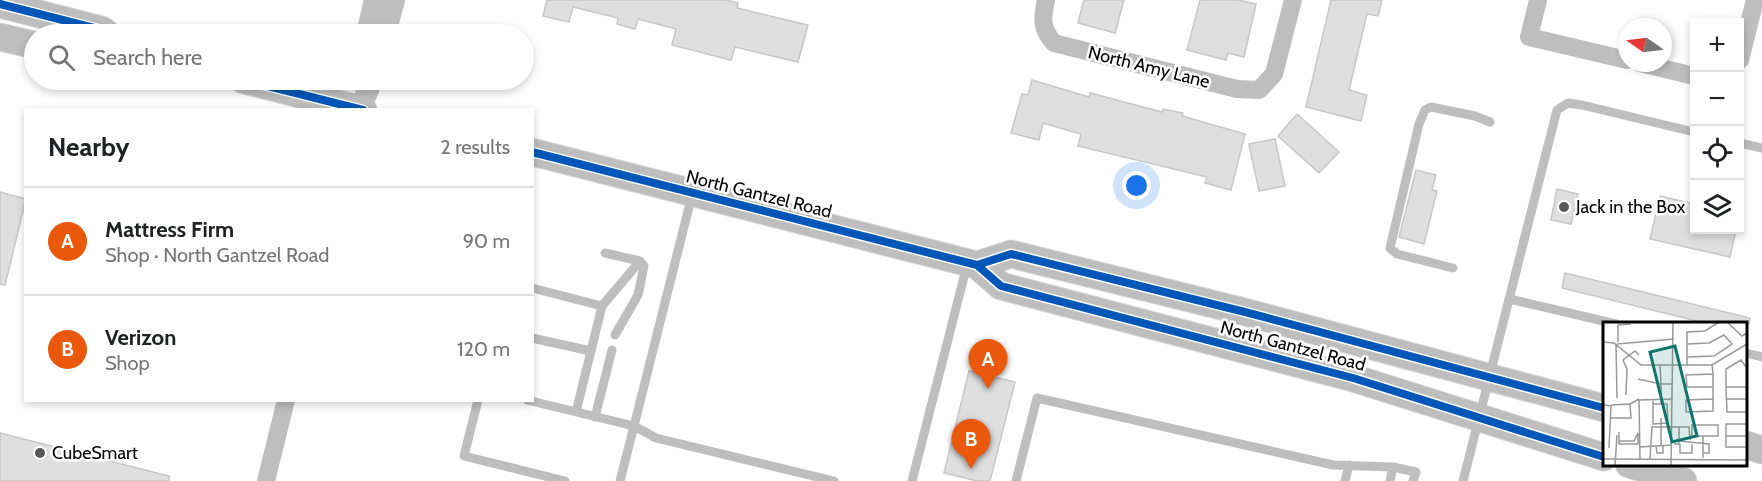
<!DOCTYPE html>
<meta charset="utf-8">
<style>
:root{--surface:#fff;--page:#f6f6f6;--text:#202124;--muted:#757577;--line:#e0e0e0;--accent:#ea580c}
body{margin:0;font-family:Cabin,sans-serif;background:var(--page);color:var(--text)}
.controls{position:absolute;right:18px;top:18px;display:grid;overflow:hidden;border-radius:0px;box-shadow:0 3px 9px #0003}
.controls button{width:54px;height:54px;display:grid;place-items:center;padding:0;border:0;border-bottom:2px solid var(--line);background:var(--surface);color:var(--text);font:30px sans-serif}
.compass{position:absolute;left:1618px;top:18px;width:54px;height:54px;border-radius:50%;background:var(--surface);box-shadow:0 3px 9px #0003;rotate:284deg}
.you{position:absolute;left:1137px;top:186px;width:21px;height:21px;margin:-15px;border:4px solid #fff;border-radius:50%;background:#1a73e8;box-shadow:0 0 0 9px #1a73e833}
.badge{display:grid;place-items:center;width:39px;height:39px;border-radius:50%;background:var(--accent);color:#fff;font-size:20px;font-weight:700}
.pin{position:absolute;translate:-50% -50px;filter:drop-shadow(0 2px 3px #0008)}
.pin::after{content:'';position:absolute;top:32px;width:21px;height:18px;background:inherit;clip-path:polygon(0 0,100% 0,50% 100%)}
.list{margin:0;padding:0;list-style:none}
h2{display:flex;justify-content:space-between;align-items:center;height:78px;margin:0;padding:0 24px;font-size:26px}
h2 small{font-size:20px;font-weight:400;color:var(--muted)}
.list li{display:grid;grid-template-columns:39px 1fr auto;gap:18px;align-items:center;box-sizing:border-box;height:108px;padding:0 24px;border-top:2px solid var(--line)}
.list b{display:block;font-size:22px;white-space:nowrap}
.list p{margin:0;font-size:20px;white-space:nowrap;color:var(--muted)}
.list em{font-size:20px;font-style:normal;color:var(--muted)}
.icon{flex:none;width:33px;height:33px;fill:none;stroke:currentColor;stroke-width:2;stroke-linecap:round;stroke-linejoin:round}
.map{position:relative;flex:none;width:1762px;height:481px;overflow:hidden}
.search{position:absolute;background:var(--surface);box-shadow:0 3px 9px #0003;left:24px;top:24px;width:510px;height:66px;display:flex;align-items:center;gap:15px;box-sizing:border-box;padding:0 21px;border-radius:33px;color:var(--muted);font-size:22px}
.panel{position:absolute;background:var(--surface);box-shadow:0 3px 9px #0003;left:24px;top:108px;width:510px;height:294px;border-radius:0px}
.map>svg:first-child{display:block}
</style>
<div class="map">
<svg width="1762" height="481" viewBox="0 0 1762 481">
<rect width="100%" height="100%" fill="#fff"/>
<path fill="#dfdfdf" stroke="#c7c7c7" stroke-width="1.5" d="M 547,0 L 726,0 L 738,3 L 737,8 L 808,25 L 798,62 L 735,47 L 731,60 L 672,45 L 676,29 L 638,19 L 635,29 L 617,24 L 618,18 L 573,7 L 569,22 L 543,16 Z
M 1084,0 L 1124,0 L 1115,33 L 1078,23 Z
M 1200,0 L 1238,0 L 1256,4 L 1244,57 L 1228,53 L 1226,60 L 1187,50 Z
M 1331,0 L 1382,0 L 1378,16 L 1367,14 L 1349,90 L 1367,95 L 1361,121 L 1306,107 Z
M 1032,80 L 1089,97 L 1090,93 L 1162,112 L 1163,109 L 1183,113 L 1182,116 L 1245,134 L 1231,190 L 1205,183 L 1207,177 L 1078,146 L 1081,134 L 1043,123 L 1039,140 L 1011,133 L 1022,94 L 1028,95 Z
M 1297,114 L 1339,152 L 1319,173 L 1278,136 Z
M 1275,139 L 1285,186 L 1259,191 L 1249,144 Z
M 1416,170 L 1436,175 L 1432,190 L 1437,191 L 1424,244 L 1399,237 Z
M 1557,189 L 1578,194 L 1571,224 L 1551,220 Z
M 0,192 L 26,199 L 5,285 L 0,284 Z
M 1660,196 L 1695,204 L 1695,230 L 1736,230 L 1730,257 L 1650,239 Z
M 1565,273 L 1750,318 L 1749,324 L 1709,324 L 1562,288 Z
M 969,371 L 1015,382 L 990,481 L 977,481 L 944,473 Z
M 0,433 L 169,476 L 169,481 L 0,481 Z"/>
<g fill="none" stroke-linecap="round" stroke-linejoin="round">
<g stroke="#dbdbdb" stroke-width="29">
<path id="primary" d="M 0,4 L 102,30 L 107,34
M 0,37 L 34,45
M 244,80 L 363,110
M 532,152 L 977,265 L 1001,286 L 1353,378 L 1604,457
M 977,265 L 1011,254 L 1245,312 L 1604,408
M 1746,445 L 1762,450
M 1629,464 L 1683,481"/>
</g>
<path stroke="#bebebe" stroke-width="9" d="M 1740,143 L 1762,148
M 605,253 L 640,261 L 644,266 L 638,295 L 615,335
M 1453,268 L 1397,254 L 1390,248 L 1419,124 L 1425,110 L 1431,107 L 1475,116 L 1490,122
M 532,288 L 602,306
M 1510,299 L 1616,324
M 532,338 L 591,351
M 1746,353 L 1762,357
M 478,400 L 464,456 L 565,481
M 527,400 L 634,426 L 692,195
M 576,412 L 602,306 L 640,261
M 595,417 L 612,350
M 620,481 L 634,426 L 656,438 L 834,481
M 912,481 L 967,265
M 1016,481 L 1037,398 L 1333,465 L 1393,467 L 1416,472 L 1413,481
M 1345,481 L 1349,465
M 1390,481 L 1393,467
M 1463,481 L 1557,110 L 1568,103 L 1582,105 L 1694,132"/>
<path stroke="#bebebe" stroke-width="18" d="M 1046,0 C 1042,18 1041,29 1054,43 L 1237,89 L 1259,90 L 1274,74 L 1293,0
M 1538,0 L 1529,37 L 1627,60
M 1740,60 L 1755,0
M 1640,63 L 1694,76
M 266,481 L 286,400"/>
<path stroke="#bebebe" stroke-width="22" d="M 367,34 L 375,0
M 385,34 L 394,0
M 360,109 L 372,80"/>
<use href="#primary" stroke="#bebebe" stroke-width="27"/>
<g stroke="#fff" stroke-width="11">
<path id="cycleway" d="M 0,4 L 102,30 L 107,34
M 244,80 L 363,110
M 532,152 L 977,265 L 1001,286 L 1353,378 L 1604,457
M 977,265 L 1011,254 L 1245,312 L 1604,408"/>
</g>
<use href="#cycleway" stroke="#0057b8" stroke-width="8"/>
</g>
<g fill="#595959" stroke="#fff" stroke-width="2">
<circle cx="1564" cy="207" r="6"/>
<circle cx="40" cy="453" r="6"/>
</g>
<g text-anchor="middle" stroke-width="5" stroke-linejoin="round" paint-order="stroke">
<g font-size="18" fill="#000" stroke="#fff">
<text transform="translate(1149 67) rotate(14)" y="6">North Amy Lane</text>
<text transform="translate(759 194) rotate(14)" y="6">North Gantzel Road</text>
<text transform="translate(1293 346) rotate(15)" y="6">North Gantzel Road</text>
</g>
<g font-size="18" fill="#000" stroke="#fff" text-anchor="start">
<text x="1576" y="213">Jack in the Box</text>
<text x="52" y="459">CubeSmart</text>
</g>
</g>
<g transform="translate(1603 322)">
<rect width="144" height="144" fill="#fff"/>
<path fill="none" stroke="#999" stroke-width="1.5" d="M 124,0 L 139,14 L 144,11M 0,20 L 11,21 L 38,43 L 109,43 L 144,22M 15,20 L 15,3 L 28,2M 14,22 L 71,17M 84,22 L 106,21 L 121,13 L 129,22 L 111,34 L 84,35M 13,23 L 14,76M 57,43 L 58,62 L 69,62M 84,43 L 84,10 L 102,9 L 116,0M 109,43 L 110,51 L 110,89 L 83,90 L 83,78 L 110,77M 144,46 L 138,38 L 123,47 L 123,65 L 124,90 L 144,90M 35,57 L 58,62 L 58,82M 110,65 L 84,65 L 83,53 L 110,52M 123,65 L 144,65M 23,73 L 24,47 L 20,38 L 32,29 L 36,33M 50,77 L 50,102 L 65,101M 123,77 L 144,77M 50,82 L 64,82 L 65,101M 0,83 L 8,84 L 6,126M 8,83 L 27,82M 8,96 L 28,96 L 27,82 L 36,77M 58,96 L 58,123M 144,102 L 123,102 L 123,125 L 144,125M 89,103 L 115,103 L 115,114 L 89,114 ZM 16,110 L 16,122 L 35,122 L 35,111 L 31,119 L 16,119M 100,114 L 100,136M 123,114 L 144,114M 76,119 L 106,122 L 106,131 L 101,131M 71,122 L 76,122 L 76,105M 77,122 L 77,131 L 89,131 L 89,122M 53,124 L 54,131 L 60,131 L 60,123M 36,125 L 68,123M 0,137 L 144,138M 37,137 L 36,78 L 70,77M 47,137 L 49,105 L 86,105 L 87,118M 12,144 L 14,113M 68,144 L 70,0"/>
<path fill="#0f766e" fill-opacity="0.15" stroke="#0f766e" stroke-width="3" d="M 72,24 L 94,114 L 69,120 L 47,30 Z"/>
<rect width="144" height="144" fill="none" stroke="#000" stroke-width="3"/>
</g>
</svg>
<div class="controls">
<button>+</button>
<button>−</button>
<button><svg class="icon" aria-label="locate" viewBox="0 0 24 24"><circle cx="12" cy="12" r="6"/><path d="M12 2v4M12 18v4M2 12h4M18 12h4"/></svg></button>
<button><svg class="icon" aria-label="layers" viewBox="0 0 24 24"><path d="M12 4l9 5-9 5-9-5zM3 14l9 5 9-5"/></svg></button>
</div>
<svg class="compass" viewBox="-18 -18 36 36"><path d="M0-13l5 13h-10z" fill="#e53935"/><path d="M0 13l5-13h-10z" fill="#757577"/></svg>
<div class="you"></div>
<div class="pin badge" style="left:988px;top:389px">A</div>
<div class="pin badge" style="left:971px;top:469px">B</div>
<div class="search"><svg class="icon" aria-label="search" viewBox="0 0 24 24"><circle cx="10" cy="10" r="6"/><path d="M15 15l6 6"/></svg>Search here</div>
<section class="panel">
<h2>Nearby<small>2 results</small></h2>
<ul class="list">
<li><span class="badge">A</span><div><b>Mattress Firm</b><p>Shop · North Gantzel Road</p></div><em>90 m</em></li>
<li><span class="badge">B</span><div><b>Verizon</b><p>Shop</p></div><em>120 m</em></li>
</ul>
</section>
</div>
